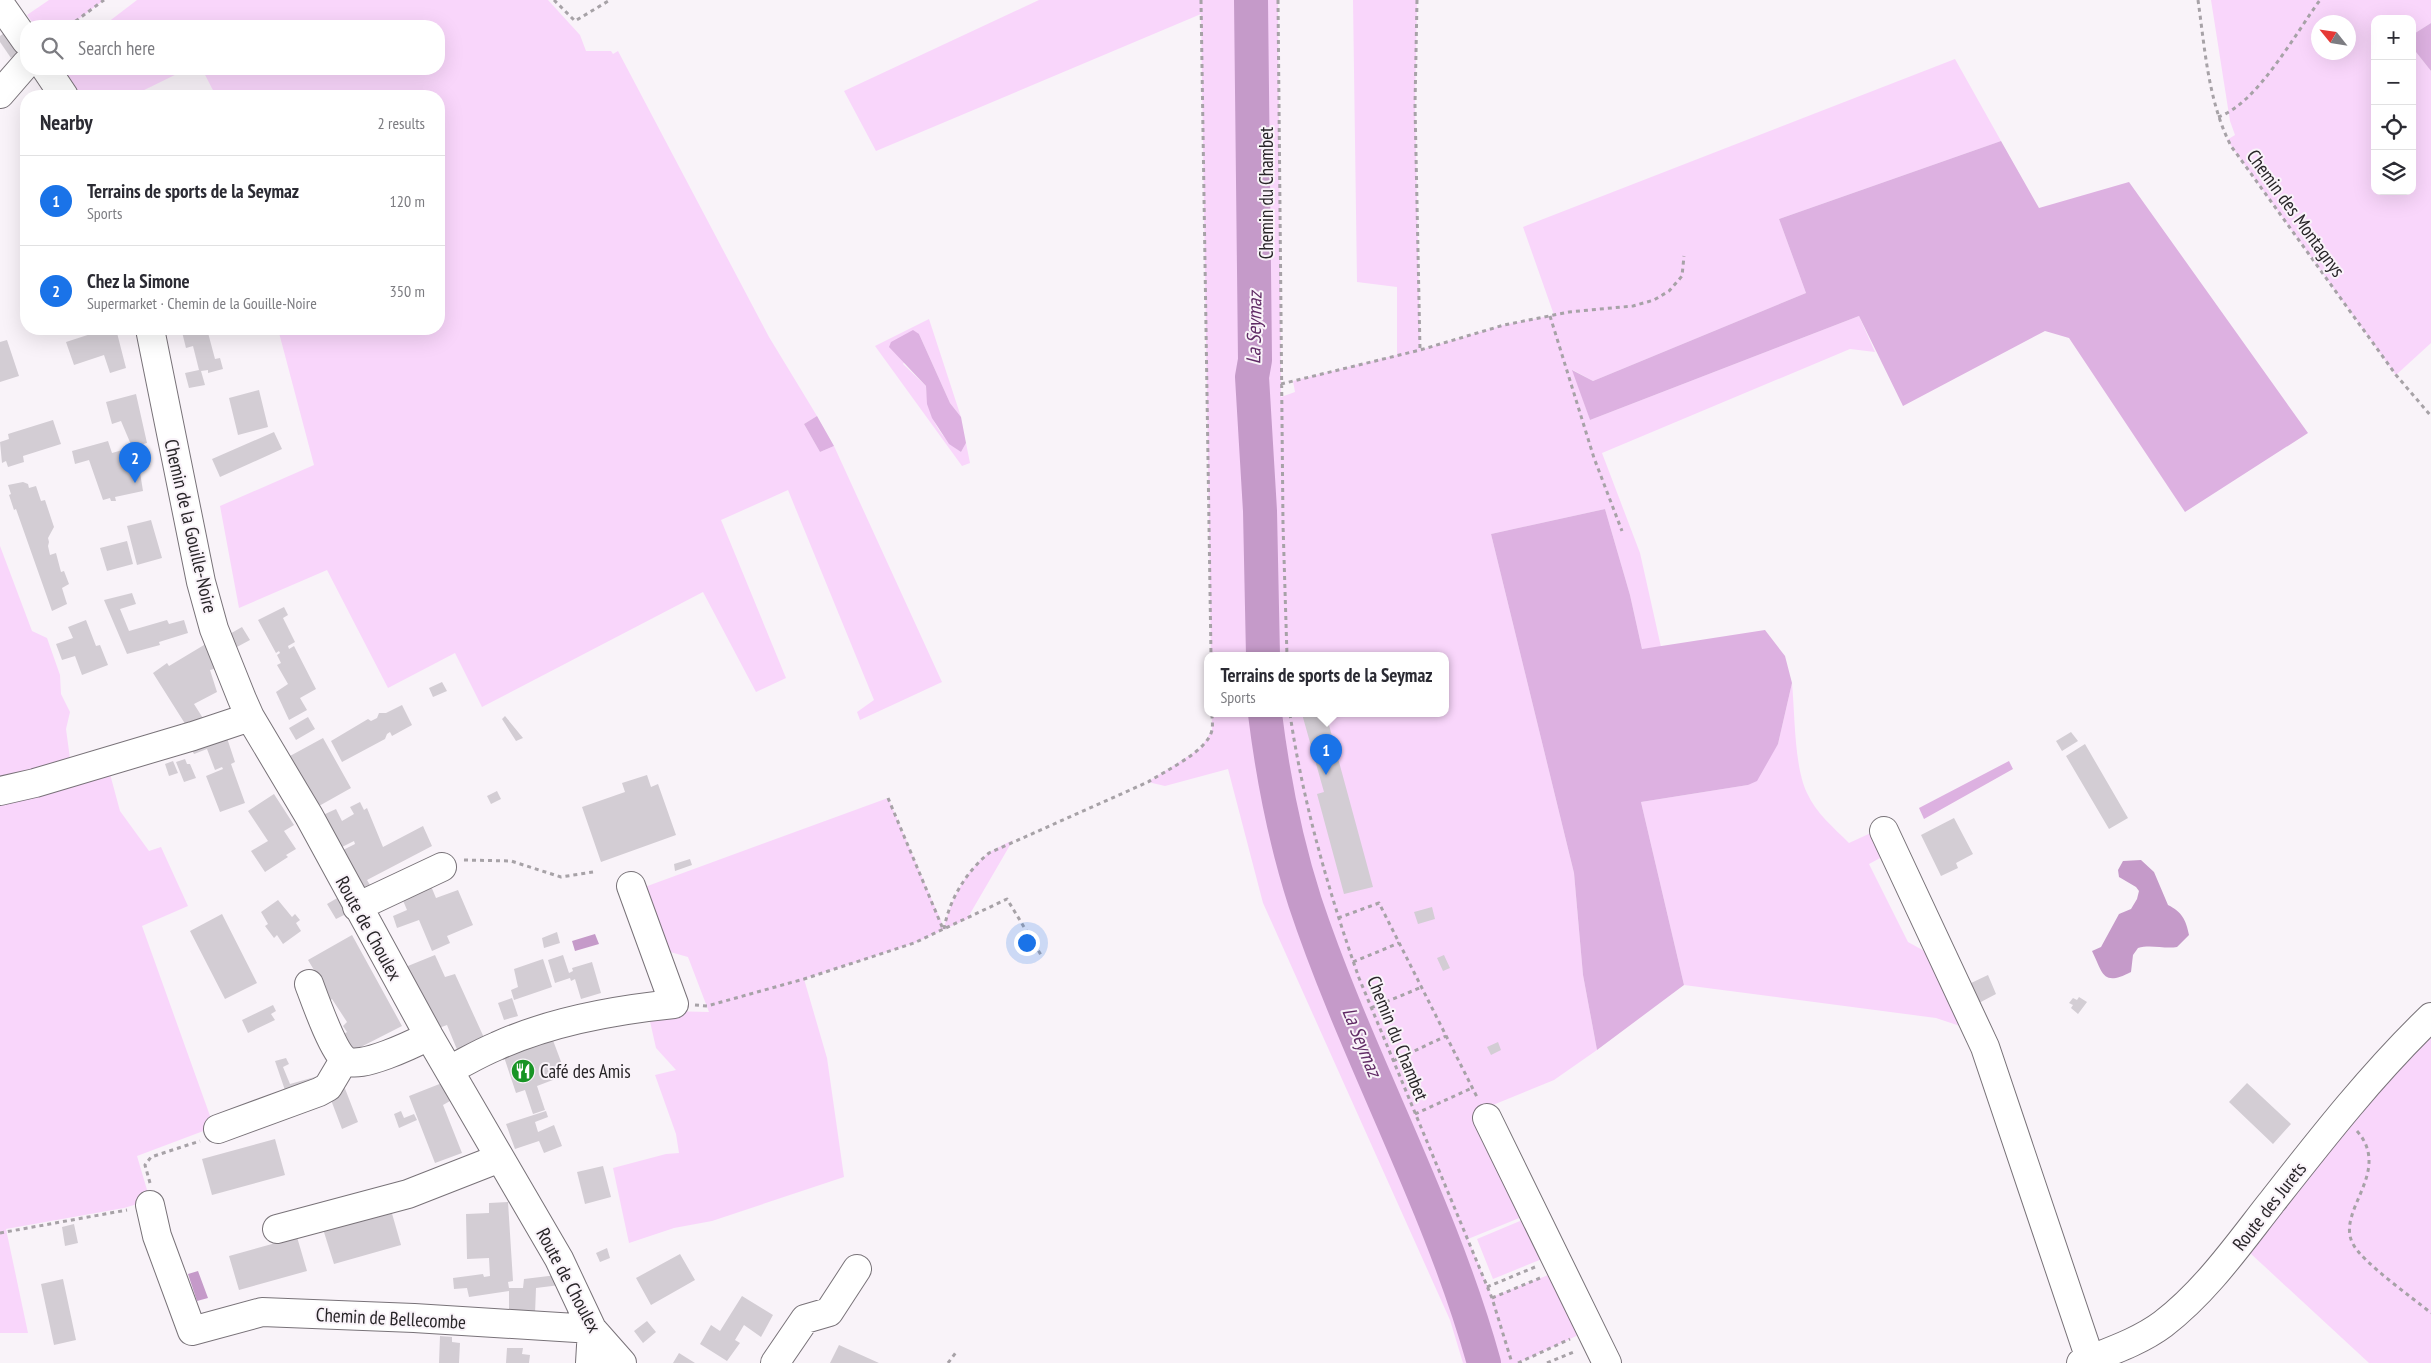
<!DOCTYPE html>
<meta charset="utf-8">
<style>
:root{--surface:#fff;--page:#f2f2f3;--text:#2b2b33;--muted:#7c7c81;--line:#e1e1e2;--accent:#1a73e8}
body{margin:0;font-family:"PT Sans Narrow",sans-serif;background:var(--page);color:var(--text)}
.controls{position:absolute;right:15px;top:15px;display:grid;overflow:hidden;border-radius:10px;box-shadow:0 5px 20px #0002}
.controls button{width:45px;height:45px;display:grid;place-items:center;padding:0;border:0;border-bottom:1px solid var(--line);background:var(--surface);color:var(--text);font:25px sans-serif}
.compass{position:absolute;left:2311px;top:15px;width:45px;height:45px;border-radius:50%;background:var(--surface);box-shadow:0 5px 20px #0002;rotate:300deg}
.you{position:absolute;left:1026px;top:942px;width:18px;height:18px;margin:-12px;border:4px solid #fff;border-radius:50%;background:#1a73e8;box-shadow:0 0 0 8px #1a73e833}
.badge{display:grid;place-items:center;width:32px;height:32px;border-radius:50%;background:var(--accent);color:#fff;font-size:16px;font-weight:700}
.pin{position:absolute;translate:-50% -41px;filter:drop-shadow(0 1px 2px #0008)}
.pin::after{content:'';position:absolute;top:26px;width:18px;height:15px;background:inherit;clip-path:polygon(0 0,100% 0,50% 100%)}
.popup{position:absolute;left:1204px;top:652px;width:245px;height:65px;box-sizing:border-box;display:grid;place-content:center;border-radius:10px;background:var(--surface);filter:drop-shadow(0 1px 4px #0005);font-size:16px;white-space:nowrap;color:var(--muted)}
.popup b{font-size:19px;color:var(--text)}
.popup::after{content:'';position:absolute;left:50%;top:100%;margin-left:-10px;border:10px solid transparent;border-top-color:var(--surface)}
.list{margin:0;padding:0;list-style:none}
h2{display:flex;justify-content:space-between;align-items:center;height:65px;margin:0;padding:0 20px;font-size:21px}
h2 small{font-size:16px;font-weight:400;color:var(--muted)}
.list li{display:grid;grid-template-columns:32px 1fr auto;gap:15px;align-items:center;box-sizing:border-box;height:90px;padding:0 20px;border-top:1px solid var(--line)}
.list b{display:block;font-size:19px;white-space:nowrap}
.list p{margin:0;font-size:16px;white-space:nowrap;color:var(--muted)}
.list em{font-size:16px;font-style:normal;color:var(--muted)}
.icon{flex:none;width:28px;height:28px;fill:none;stroke:currentColor;stroke-width:2;stroke-linecap:round;stroke-linejoin:round}
.map{position:relative;flex:none;width:2431px;height:1363px;overflow:hidden}
.search{position:absolute;background:var(--surface);box-shadow:0 5px 20px #0002;left:20px;top:20px;width:425px;height:55px;display:flex;align-items:center;gap:12px;box-sizing:border-box;padding:0 18px;border-radius:20px;color:var(--muted);font-size:19px}
.panel{position:absolute;background:var(--surface);box-shadow:0 5px 20px #0002;left:20px;top:90px;width:425px;height:245px;border-radius:20px}
.map>svg:first-child{display:block}
</style>
<div class="map">
<svg width="2431" height="1363" viewBox="0 0 2431 1363">
<rect width="100%" height="100%" fill="#f9f3f9"/>
<path fill="#f9d6fb" fill-rule="evenodd" d="M 49,0 L 104,0 L 69,26 L 35,26 L 27,15 Z
M 137,0 L 548,0 L 580,35 L 586,51 L 611,51 L 613,54 L 618,51 L 769,337 L 817,416 L 804,424 L 820,452 L 834,446 L 942,682 L 860,720 L 857,712 L 874,700 L 788,490 L 721,520 L 786,678 L 756,692 L 703,592 L 482,707 L 455,653 L 388,688 L 327,570 L 239,608 L 220,506 L 314,465 L 278,329 L 439,329 L 439,96 L 216,96 L 202,69 L 439,69 L 439,26 L 103,26 Z
M 1039,0 L 1278,0 L 1281,397 L 1295,392 L 1293,381 L 1397,355 L 1397,287 L 1357,282 L 1353,0 L 1417,0 L 1415,105 L 1420,350 L 1504,325 L 1554,315 L 1523,227 L 1955,59 L 2001,141 L 1779,219 L 1806,293 L 1593,381 L 1573,370 L 1590,420 L 1859,316 L 1875,352 L 1850,349 L 1602,453 L 1640,553 L 1661,647 L 1642,649 L 1630,595 L 1605,509 L 1491,534 L 1574,873 L 1583,975 L 1597,1050 L 1554,1080 L 1488,1107 L 1539,1210 L 1468,1239 L 1492,1297 L 1556,1272 L 1585,1332 L 1518,1363 L 1463,1363 L 1450,1320 L 1263,903 L 1228,769 L 1165,786 L 1148,782 L 1201,748 L 1212,730 L 1212,714 L 1445,714 L 1445,656 L 1211,656 L 1201,14 L 876,151 L 844,91 Z
M 2211,0 L 2431,0 L 2431,23 L 2412,35 L 2412,19 L 2375,19 L 2375,191 L 2412,191 L 2412,47 L 2431,71 L 2431,343 L 2396,375 L 2227,140 L 2235,135 L 2230,121 ZM 2318,22 L 2348,22 L 2348,52 L 2318,52 Z
M 58,69 L 187,69 L 132,96 L 75,96 Z
M 929,319 L 961,417 L 950,403 L 919,334 L 903,364 L 926,386 C 928,415 937,435 961,452 L 966,443 L 970,463 L 962,466 L 875,346 Z
M 0,546 L 32,631 L 47,638 L 60,675 L 61,694 L 70,712 L 66,729 L 71,766 L 0,784 Z
M 1792,683 C 1795,714 1794,766 1807,793 C 1816,813 1834,828 1849,843 L 1873,832 L 1882,857 L 1869,864 L 1908,942 L 1928,953 L 1963,1027 L 1936,1018 L 1684,985 L 1641,802 L 1748,785 L 1778,744 Z
M 110,774 L 120,811 L 149,851 L 161,847 L 188,906 L 142,926 L 214,1127 L 137,1156 L 150,1200 L 124,1208 L 6,1229 L 28,1333 L 0,1333 L 0,800 Z
M 888,798 L 944,928 C 950,903 966,869 989,853 C 996,848 1005,844 1013,840 L 967,919 L 914,943 L 804,979 L 827,1058 L 844,1177 L 712,1221 L 674,1228 L 629,1243 L 613,1168 L 666,1154 L 679,1153 L 676,1134 L 655,1075 L 676,1070 L 656,1048 L 649,1017 L 667,1011 L 709,1012 L 688,957 L 660,949 L 642,888 Z
M 2431,1032 L 2431,1363 L 2369,1363 L 2250,1253 L 2337,1138 Z
M 1527,1218 L 1547,1257 L 1493,1279 L 1477,1239 Z"/>
<path fill="#ddb1e1" d="M 2431,23 L 2431,71 L 2412,47 L 2412,35 Z
M 2001,141 L 2039,208 L 2129,182 L 2308,433 L 2185,512 L 2069,338 L 2045,331 L 1903,406 L 1859,316 L 1590,420 L 1572,370 L 1593,381 L 1806,293 L 1779,219 Z
M 913,330 L 919,334 L 950,403 L 961,417 L 966,443 L 961,452 L 949,444 L 932,418 L 927,404 L 926,386 L 889,347 L 891,342 Z
M 817,416 L 834,446 L 820,452 L 804,424 Z
M 1605,509 L 1630,595 L 1642,649 L 1765,630 L 1785,656 L 1792,683 L 1778,744 L 1757,781 L 1748,785 L 1641,802 L 1684,985 L 1597,1050 L 1583,975 L 1574,873 L 1491,534 Z
M 2009,761 L 2013,769 L 1924,819 L 1919,808 Z"/>
<path fill="#c59ac9" d="M 2141,860 L 2154,872 L 2168,905 C 2182,912 2186,920 2189,935 L 2177,947 C 2164,949 2150,944 2138,948 L 2133,955 L 2131,972 C 2102,987 2103,973 2092,951 L 2101,947 L 2119,914 L 2131,909 L 2137,899 L 2139,891 L 2136,887 L 2119,877 L 2118,870 L 2123,861 Z
M 595,934 L 599,944 L 575,951 L 572,941 Z
M 198,1271 L 208,1298 L 197,1301 L 188,1274 Z"/>
<g fill="none" stroke-linecap="round" stroke-linejoin="round">
<path stroke="#c59ac9" stroke-width="34" d="M 1251,0 L 1255,360 L 1252,377 L 1260,511 L 1263,656
M 1265,714 C 1273,778 1285,840 1305,902 C 1357,1058 1440,1204 1484,1363"/>
</g>
<path fill="#d3cdd4" d="M 8,30 L 22,50 L 11,58 L 0,42 L 0,36 Z
M 106,329 L 116,329 L 126,368 L 110,373 L 104,355 L 74,365 L 66,342 Z
M 196,329 L 207,329 L 215,359 L 220,358 L 223,369 L 208,373 L 208,370 L 201,371 L 205,385 L 189,388 L 185,373 L 199,370 L 193,346 L 186,348 L 182,332 Z
M 7,340 L 19,376 L 0,382 L 0,342 Z
M 259,390 L 268,427 L 238,435 L 229,398 Z
M 136,394 L 147,443 L 132,447 L 121,421 L 112,424 L 106,402 Z
M 53,420 L 61,444 L 23,456 L 24,462 L 8,467 L 6,461 L 2,463 L 0,442 L 9,439 L 8,434 Z
M 274,432 L 282,449 L 220,477 L 212,459 Z
M 108,441 L 112,453 L 133,447 L 138,460 L 143,491 L 115,497 L 116,501 L 111,501 L 110,498 L 103,500 L 89,460 L 75,464 L 72,451 Z
M 23,482 L 28,484 L 29,488 L 36,486 L 41,501 L 45,500 L 54,527 L 48,538 L 49,542 L 48,546 L 50,555 L 56,553 L 61,572 L 64,571 L 69,584 L 62,588 L 67,604 L 52,611 L 16,509 L 14,510 L 9,495 L 11,494 L 8,485 Z
M 151,520 L 162,558 L 137,565 L 127,526 Z
M 127,541 L 133,564 L 107,571 L 100,548 Z
M 132,593 L 136,604 L 120,609 L 129,631 L 167,620 L 169,624 L 184,620 L 188,633 L 159,642 L 160,645 L 127,654 L 104,600 Z
M 284,607 L 288,615 L 283,618 L 295,642 L 288,646 L 289,649 L 294,646 L 316,689 L 300,698 L 307,710 L 289,720 L 276,692 L 288,684 L 277,665 L 281,663 L 277,655 L 280,653 L 279,651 L 276,653 L 258,620 Z
M 86,620 L 96,646 L 100,645 L 108,665 L 82,675 L 75,656 L 62,660 L 56,644 L 73,638 L 68,627 Z
M 242,627 L 250,640 L 235,648 L 228,635 Z
M 209,642 L 217,668 L 210,670 L 217,692 L 194,704 L 206,723 L 189,730 L 153,673 L 167,663 L 169,666 Z
M 442,682 L 447,691 L 433,697 L 429,688 Z
M 402,705 L 412,725 L 392,736 L 390,732 L 387,734 L 385,739 L 342,762 L 331,741 L 368,719 L 371,721 L 377,718 L 379,713 L 386,713 Z
M 1302,714 L 1326,714 L 1373,887 L 1344,894 L 1317,794 L 1324,792 Z
M 505,716 L 523,738 L 516,741 L 502,719 Z
M 308,717 L 315,729 L 296,740 L 289,728 Z
M 2071,732 L 2078,741 L 2062,751 L 2056,741 Z
M 226,735 L 235,762 L 231,764 L 245,803 L 220,812 L 206,776 L 223,769 L 222,767 L 215,770 L 207,749 L 194,754 L 191,748 Z
M 323,738 L 351,788 L 319,806 L 290,756 Z
M 2085,744 L 2128,818 L 2109,829 L 2066,756 Z
M 185,759 L 187,764 L 190,764 L 196,778 L 184,782 L 176,762 Z
M 173,761 L 178,773 L 169,776 L 165,764 Z
M 647,775 L 651,787 L 658,784 L 676,835 L 601,862 L 582,807 L 625,792 L 622,783 Z
M 497,791 L 501,799 L 491,804 L 487,796 Z
M 274,794 L 294,825 L 284,831 L 296,849 L 286,855 L 288,857 L 265,872 L 251,851 L 268,841 L 248,811 Z
M 360,802 L 364,810 L 367,808 L 383,847 L 423,826 L 432,846 L 367,880 L 373,890 L 365,889 L 341,851 L 355,844 L 354,841 L 340,848 L 323,815 L 336,809 L 342,821 L 354,814 L 350,807 Z
M 1954,818 L 1973,854 L 1956,863 L 1958,868 L 1941,876 L 1921,835 Z
M 690,859 L 692,865 L 675,871 L 674,864 Z
M 428,879 L 436,898 L 458,890 L 473,925 L 447,936 L 450,943 L 432,951 L 419,920 L 397,928 L 393,916 L 407,910 L 399,891 Z
M 339,897 L 348,913 L 336,919 L 327,904 Z
M 278,900 L 292,917 L 295,914 L 300,920 L 296,923 L 301,931 L 283,944 L 277,935 L 274,938 L 265,926 L 268,924 L 261,912 Z
M 1432,907 L 1435,919 L 1418,924 L 1414,912 Z
M 222,914 L 257,983 L 225,999 L 190,931 Z
M 557,932 L 560,943 L 544,948 L 542,938 Z
M 352,935 L 402,1026 L 349,1053 L 341,1036 L 347,1032 L 343,1026 L 347,1022 L 332,999 L 329,1001 L 326,997 L 329,995 L 308,960 Z
M 435,955 L 445,977 L 455,974 L 486,1042 L 458,1052 L 447,1025 L 436,1029 L 403,968 Z
M 563,955 L 569,973 L 573,971 L 572,968 L 592,962 L 601,993 L 581,999 L 575,979 L 571,981 L 570,978 L 555,983 L 548,960 Z
M 1444,955 L 1450,968 L 1443,971 L 1437,958 Z
M 543,959 L 552,987 L 514,1000 L 511,990 L 518,987 L 514,969 Z
M 1988,975 L 1996,994 L 1977,1004 L 1969,984 Z
M 2079,997 L 2087,1002 L 2078,1014 L 2071,1008 L 2073,1005 L 2069,1003 L 2073,998 L 2077,1000 Z
M 512,998 L 518,1016 L 504,1020 L 498,1003 Z
M 273,1005 L 276,1011 L 271,1014 L 275,1020 L 248,1033 L 242,1020 Z
M 551,1035 L 566,1075 L 537,1086 L 545,1110 L 533,1114 L 525,1090 L 516,1093 L 502,1051 Z
M 1498,1042 L 1501,1050 L 1491,1055 L 1487,1047 Z
M 286,1058 L 289,1064 L 283,1067 L 290,1084 L 322,1075 L 288,1099 L 275,1061 Z
M 442,1083 L 450,1101 L 443,1105 L 462,1153 L 435,1163 L 409,1096 Z
M 2247,1083 L 2291,1124 L 2273,1144 L 2229,1102 Z
M 344,1086 L 358,1122 L 342,1129 L 328,1092 Z
M 401,1111 L 404,1118 L 414,1114 L 417,1120 L 399,1128 L 394,1114 Z
M 546,1111 L 548,1117 L 535,1122 L 538,1132 L 554,1125 L 562,1146 L 544,1153 L 539,1141 L 515,1149 L 506,1124 Z
M 275,1139 L 285,1175 L 212,1195 L 202,1159 Z
M 603,1166 L 611,1197 L 585,1204 L 577,1172 Z
M 508,1202 L 513,1281 L 508,1282 L 509,1288 L 523,1288 L 524,1279 L 557,1275 L 560,1285 L 536,1288 L 535,1314 L 509,1314 L 509,1291 L 469,1297 L 467,1288 L 454,1289 L 453,1278 L 483,1274 L 484,1277 L 490,1276 L 489,1258 L 467,1259 L 466,1214 L 489,1213 L 489,1203 Z
M 391,1210 L 401,1245 L 334,1264 L 323,1229 Z
M 74,1224 L 78,1243 L 65,1246 L 62,1227 Z
M 297,1237 L 307,1271 L 239,1290 L 229,1256 Z
M 607,1248 L 610,1258 L 600,1262 L 596,1253 Z
M 680,1254 L 695,1280 L 651,1305 L 636,1278 Z
M 63,1279 L 76,1340 L 54,1345 L 41,1284 Z
M 742,1296 L 773,1315 L 761,1337 L 744,1325 L 735,1340 L 740,1343 L 727,1361 L 700,1344 L 711,1325 L 720,1331 Z
M 647,1321 L 656,1332 L 643,1343 L 634,1331 Z
M 440,1336 L 452,1337 L 452,1342 L 460,1343 L 459,1363 L 439,1363 Z
M 839,1345 L 879,1363 L 830,1363 Z
M 507,1348 L 523,1348 L 522,1354 L 530,1355 L 529,1363 L 506,1363 Z
M 679,1353 L 695,1363 L 673,1363 Z"/>
<g fill="none" stroke-linecap="round" stroke-linejoin="round">
<g stroke="#787278" stroke-width="30">
<path id="minor" d="M 0,4 L 26,41
M 46,69 L 64,96
M 0,94 L 26,64
M 150,329 L 201,582 L 214,629 L 242,699 L 250,717 L 309,816 L 429,1036 L 559,1259 L 592,1329 L 622,1363
M 0,791 L 35,783 L 193,736 L 250,717
M 1884,831 L 1985,1047 L 2090,1359
M 357,907 L 442,867
M 309,984 C 315,1000 333,1051 345,1060 C 358,1071 415,1043 429,1036
M 449,1070 C 465,1062 480,1053 497,1046 C 552,1021 614,1010 674,1004 L 631,886
M 1487,1118 L 1607,1363
M 218,1129 L 319,1092 L 328,1087 L 344,1060
M 150,1205 L 157,1236 L 192,1331 L 262,1312 L 414,1318 L 592,1329
M 277,1229 L 408,1194 L 500,1158
M 590,1363 L 592,1329
M 775,1363 L 805,1319 L 829,1312 L 857,1269
M 2081,1363 C 2108,1352 2139,1342 2163,1324 C 2206,1291 2238,1245 2271,1203 C 2322,1138 2372,1074 2431,1017"/>
</g>
<path stroke="#a7a2a7" stroke-width="3" stroke-dasharray="4 4" stroke-linecap="butt" d="M 554,0 L 575,21 L 610,0
M 1201,0 L 1211,656
M 1278,0 L 1283,524 L 1287,656
M 1417,0 L 1415,105 L 1420,350
M 2198,0 C 2205,49 2208,101 2231,146 L 2396,375 L 2431,416
M 69,26 L 104,0
M 2218,117 C 2257,104 2295,34 2320,0
M 1550,316 L 1594,458 L 1622,531
M 1281,384 L 1420,350 L 1504,325 L 1569,312 L 1633,306 L 1654,300 L 1669,291 L 1682,276 L 1684,256
M 1290,714 C 1303,803 1329,893 1359,978 L 1492,1298 L 1512,1363
M 888,798 L 943,929
M 464,860 L 511,861 L 561,877 L 593,872
M 1338,918 L 1379,903 L 1478,1099
M 944,929 C 949,900 966,872 989,853 L 1148,782 C 1165,771 1208,751 1212,730 C 1213,725 1212,719 1212,714
M 1353,962 L 1399,943
M 695,1005 L 707,1006 L 804,979 L 914,943 L 1007,899 L 1041,955
M 1371,1008 L 1422,987
M 1393,1061 L 1446,1036
M 1415,1114 L 1472,1088
M 2357,1131 C 2393,1172 2335,1211 2353,1244 C 2363,1263 2413,1298 2431,1313
M 150,1183 L 145,1165 L 151,1157 L 200,1141
M 0,1233 L 127,1210
M 1487,1287 L 1535,1267
M 1492,1298 L 1540,1278
M 948,1363 L 957,1351
M 1518,1363 L 1570,1339
M 1547,1363 L 1576,1351"/>
<use href="#minor" stroke="#fff" stroke-width="28"/>
</g>
<defs>
<g id="restaurant-disc" transform="scale(1.25)"><circle r="9.5" fill="#189425" stroke="#f9f3f9"/><path d="M-5-6h1v4h1v-4h1v4h1v-4h1v5L-1.5 .5V6h-2V.5L-5-1ZM5-6V6H3V1.5H1.5Q1.5-4 5-6Z" fill="#fff"/></g>
</defs>
<g fill-rule="evenodd">
<use href="#restaurant-disc" x="523" y="1071"/>
</g>
<g text-anchor="middle" stroke-width="4" stroke-linejoin="round" paint-order="stroke">
<g font-size="19" fill="#282528" stroke="#f9f3f9">
<text transform="translate(1266 193) rotate(-90)" y="7">Chemin du Chambet</text>
<text transform="translate(2296 213) rotate(54)" y="7">Chemin des Montagnys</text>
<text transform="translate(191 526) rotate(77)" y="7">Chemin de la Gouille-Noire</text>
<text transform="translate(369 928) rotate(61)" y="7">Route de Choulex</text>
<text transform="translate(1398 1038) rotate(68)" y="7">Chemin du Chambet</text>
<text transform="translate(2269 1206) rotate(-52)" y="7">Route des Jurets</text>
<text transform="translate(569 1280) rotate(62)" y="7">Route de Choulex</text>
<text transform="translate(391 1318) rotate(3)" y="7">Chemin de Bellecombe</text>
</g>
<g font-size="19" fill="#282528" stroke="#f9f3f9" text-anchor="start">
<text x="540" y="1078">Café des Amis</text>
</g>
<g font-size="20" font-style="italic" fill="#602b65" stroke="#f9f3f9">
<text transform="translate(1254 328) rotate(-89)" y="7">La Seymaz</text>
<text transform="translate(1362 1042) rotate(68)" y="7">La Seymaz</text>
</g>
</g>
</svg>
<div class="controls">
<button>+</button>
<button>−</button>
<button><svg class="icon" aria-label="locate" viewBox="0 0 24 24"><circle cx="12" cy="12" r="6"/><path d="M12 2v4M12 18v4M2 12h4M18 12h4"/></svg></button>
<button><svg class="icon" aria-label="layers" viewBox="0 0 24 24"><path d="M12 4l9 5-9 5-9-5zM3 14l9 5 9-5"/></svg></button>
</div>
<svg class="compass" viewBox="-18 -18 36 36"><path d="M0-13l5 13h-10z" fill="#e53935"/><path d="M0 13l5-13h-10z" fill="#7c7c81"/></svg>
<div class="you"></div>
<div class="pin badge" style="left:1326px;top:775px">1</div>
<div class="popup"><b>Terrains de sports de la Seymaz</b>Sports</div>
<div class="pin badge" style="left:135px;top:483px">2</div>
<div class="search"><svg class="icon" aria-label="search" viewBox="0 0 24 24"><circle cx="10" cy="10" r="6"/><path d="M15 15l6 6"/></svg>Search here</div>
<section class="panel">
<h2>Nearby<small>2 results</small></h2>
<ul class="list">
<li><span class="badge">1</span><div><b>Terrains de sports de la Seymaz</b><p>Sports</p></div><em>120 m</em></li>
<li><span class="badge">2</span><div><b>Chez la Simone</b><p>Supermarket · Chemin de la Gouille-Noire</p></div><em>350 m</em></li>
</ul>
</section>
</div>
